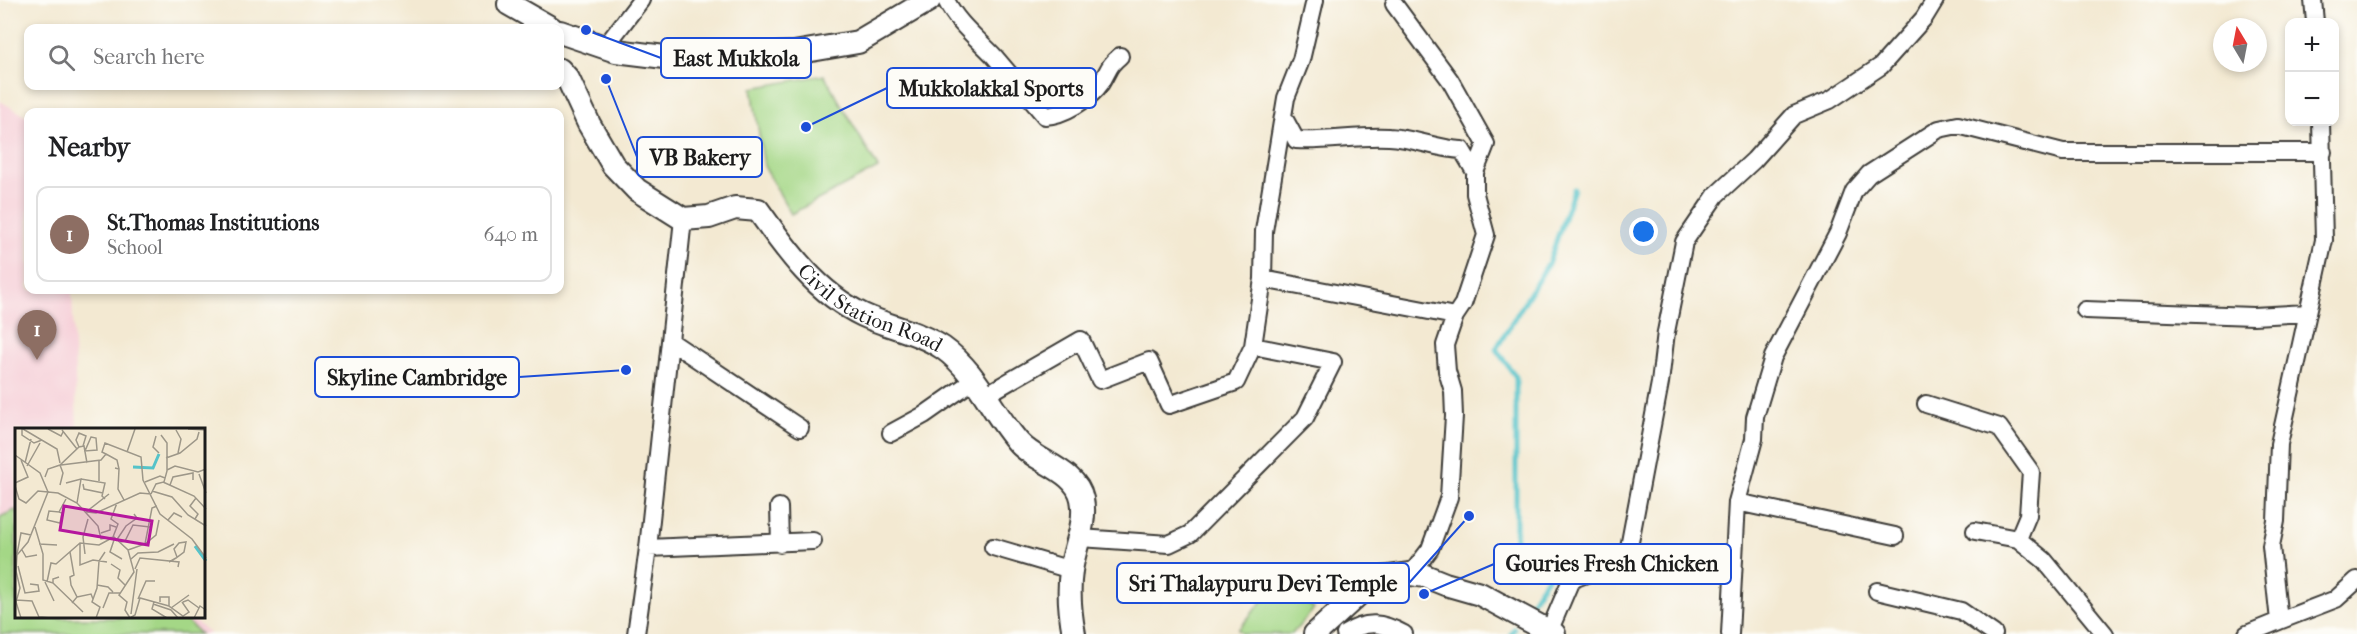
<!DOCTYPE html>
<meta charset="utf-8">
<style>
:root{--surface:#fff;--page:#f2f2f2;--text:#202124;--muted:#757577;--line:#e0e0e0;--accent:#111827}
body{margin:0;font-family:"IM FELL French Canon",serif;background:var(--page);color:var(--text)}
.controls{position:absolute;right:18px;top:18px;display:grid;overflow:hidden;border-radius:12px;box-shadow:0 3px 9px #0003}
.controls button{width:54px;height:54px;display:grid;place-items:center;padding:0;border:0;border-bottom:2px solid var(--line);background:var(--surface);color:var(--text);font:30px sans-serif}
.compass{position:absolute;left:2213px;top:18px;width:54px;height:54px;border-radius:50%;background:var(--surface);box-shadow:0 3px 9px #0003;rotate:350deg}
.you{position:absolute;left:1644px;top:232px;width:21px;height:21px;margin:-15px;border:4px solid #fff;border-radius:50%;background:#1a73e8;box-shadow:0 0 0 9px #1a73e833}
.badge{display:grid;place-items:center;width:39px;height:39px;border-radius:50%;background:var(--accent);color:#fff;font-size:20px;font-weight:700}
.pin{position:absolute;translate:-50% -50px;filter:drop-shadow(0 2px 3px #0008)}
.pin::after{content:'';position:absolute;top:32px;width:21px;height:18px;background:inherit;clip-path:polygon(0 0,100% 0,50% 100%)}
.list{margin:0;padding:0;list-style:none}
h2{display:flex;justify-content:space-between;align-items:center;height:78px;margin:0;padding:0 24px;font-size:26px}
h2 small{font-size:20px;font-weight:400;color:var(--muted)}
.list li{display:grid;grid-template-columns:39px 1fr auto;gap:18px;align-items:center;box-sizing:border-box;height:96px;margin:0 12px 12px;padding:0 12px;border:2px solid var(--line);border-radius:12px}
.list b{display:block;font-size:22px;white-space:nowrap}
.list p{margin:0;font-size:20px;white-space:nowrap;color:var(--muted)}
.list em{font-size:20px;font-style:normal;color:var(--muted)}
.icon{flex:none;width:33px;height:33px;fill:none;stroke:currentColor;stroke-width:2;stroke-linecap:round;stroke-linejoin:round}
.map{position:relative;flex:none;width:2357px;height:634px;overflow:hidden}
.search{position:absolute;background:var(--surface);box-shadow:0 3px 9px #0003;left:24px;top:24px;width:540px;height:66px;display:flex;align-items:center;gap:15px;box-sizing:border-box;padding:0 21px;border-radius:12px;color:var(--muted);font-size:22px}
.panel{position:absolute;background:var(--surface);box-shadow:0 3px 9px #0003;left:24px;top:108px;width:540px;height:186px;border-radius:12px}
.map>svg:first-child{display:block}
</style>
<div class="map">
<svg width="2357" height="634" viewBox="0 0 2357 634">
<rect width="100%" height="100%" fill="#fdfcf7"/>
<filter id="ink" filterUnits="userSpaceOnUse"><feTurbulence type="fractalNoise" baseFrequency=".0167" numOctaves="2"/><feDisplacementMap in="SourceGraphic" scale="12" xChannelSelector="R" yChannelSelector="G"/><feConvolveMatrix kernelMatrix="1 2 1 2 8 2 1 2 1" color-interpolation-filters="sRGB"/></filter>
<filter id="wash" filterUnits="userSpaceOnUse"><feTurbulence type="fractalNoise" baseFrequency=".008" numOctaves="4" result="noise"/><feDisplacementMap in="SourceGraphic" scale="24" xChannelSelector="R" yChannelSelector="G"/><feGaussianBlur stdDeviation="1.35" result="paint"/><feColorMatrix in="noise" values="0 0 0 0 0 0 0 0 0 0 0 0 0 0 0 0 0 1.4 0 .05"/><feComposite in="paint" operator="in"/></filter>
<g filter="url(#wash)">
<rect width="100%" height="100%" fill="#f3e9d2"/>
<path fill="#f6cfd8" d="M 0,101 L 28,117 L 28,290 L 72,290 L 77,430 L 16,430 L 16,618 L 191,618 L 210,634 L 0,634 Z"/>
<path fill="#a4d786" stroke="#607a51" stroke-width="1.5" d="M 824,75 L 878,168 L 791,214 L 764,166 L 752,88 Z
M 15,510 L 16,510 L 16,618 L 184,618 L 200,634 L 0,634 L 0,517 Z
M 1280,580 L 1314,609 L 1292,634 L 1243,634 L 1238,630 Z"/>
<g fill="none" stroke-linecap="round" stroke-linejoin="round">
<path stroke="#55c3c9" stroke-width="5" d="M 1530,604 L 1552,570 L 1516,549 L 1516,377 L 1496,349 L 1549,262 L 1574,189
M 1511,634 L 1514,629"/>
</g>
</g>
<g filter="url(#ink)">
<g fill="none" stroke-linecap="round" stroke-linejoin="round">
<g stroke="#3c3b37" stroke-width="20">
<path id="street" d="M 946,0 C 957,23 977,38 994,56 C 1011,76 1028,96 1045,116 C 1064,115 1090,99 1101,83 C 1109,70 1108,66 1120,56
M 1315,0 L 1301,60 L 1286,98 L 1283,116 L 1296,140 C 1327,142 1358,135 1389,137 C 1414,138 1437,149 1462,150 L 1475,172 L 1475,194 L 1486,235 L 1463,304 L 1455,316 L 1445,345 L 1447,371 L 1453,391 L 1454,416 L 1449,497 L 1430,549 L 1411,574
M 2313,0 L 2315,22
M 1394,4 L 1450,80 L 1486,144 L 1475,172
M 605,47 L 641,0
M 1263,279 L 1264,231 L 1283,116
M 2085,310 L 2253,316 L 2307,313
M 670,341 L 800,428
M 984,396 L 1081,340 L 1100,380 L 1149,361 L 1169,405 L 1236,382 L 1253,346
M 1926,404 L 1999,427 L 2031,472 L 2028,515 L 2018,539
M 891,433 L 924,415 L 974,380
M 1737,502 L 1895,536
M 779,507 L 780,544
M 1975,531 L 2018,539 L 2044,560 L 2105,634
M 1080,538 L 1169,544 L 1190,534 L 1305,418 L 1333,362 L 1253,346 L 1263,279 L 1455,316
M 993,547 L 1071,570
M 648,548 L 813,541
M 1877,591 L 1961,611 L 1994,634
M 2279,621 L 2336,599 L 2357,580
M 636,634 L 648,548 L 683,219
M 1345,634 C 1366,620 1382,622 1404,634
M 1548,634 L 1571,580 L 1627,558 L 1660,383 L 1666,332 L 1684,242 L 1716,195 L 1754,160 L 1794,115 L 1830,100 L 1881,66 L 1924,18 L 1935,0
M 1730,634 L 1737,502 L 1754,439 L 1755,417 L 1773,357 L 1838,233 L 1854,191 L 1869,174 L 1939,129 L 1958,125 L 2063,152 L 2323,152
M 2247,634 L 2279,621 L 2271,546 L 2276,521 L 2279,444 L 2324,240 L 2321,122"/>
</g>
<g stroke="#3c3b37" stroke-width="26">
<g id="secondary">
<path d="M 509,4 L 551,28"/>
<path d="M 560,32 L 616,51 L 681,59 L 794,53 L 858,42 L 929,0"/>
<path id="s1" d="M 560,70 L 568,79 L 589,124 L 613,165 L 637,190 L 683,219 L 709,217 L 735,208 L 758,210 C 787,251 817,293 863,315 C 889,327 919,332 943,348 C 977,372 992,413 1019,443 C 1037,463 1076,470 1082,499 C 1087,524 1074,547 1071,571 C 1068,592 1070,613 1074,634"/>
<path d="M 1315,634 L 1375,579 L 1411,574 L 1425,576 L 1445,584 L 1480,594 L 1554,634"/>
</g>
</g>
<use href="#street" stroke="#fff" stroke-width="16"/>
<use href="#secondary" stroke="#fff" stroke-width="22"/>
</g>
</g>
<g text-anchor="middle" stroke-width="5" stroke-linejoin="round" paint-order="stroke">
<g font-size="21" fill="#1c1c1c" stroke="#fdfcf7">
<text dy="7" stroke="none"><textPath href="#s1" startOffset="428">Civil Station Road</textPath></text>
</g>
</g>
<g transform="translate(15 428)">
<rect width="190" height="190" fill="#f3e9d2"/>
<path fill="none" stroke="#55c3c9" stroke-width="3" d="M 118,39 L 138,40 L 144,26M 180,118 L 191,133"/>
<path fill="none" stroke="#9d9789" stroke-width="1.5" d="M 7,1 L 7,7 L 19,15 L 27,12M 8,1 L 42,21 L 45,35M 33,1 L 46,8 L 48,4M 173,1 L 191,2M 47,2 L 62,21M 161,2 L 166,11 L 163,25M 141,8 L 138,19 L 144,25M 76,9 L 81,10 L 82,22 L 70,23 ZM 64,19 L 61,12 L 64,5 L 71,8 L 68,18M 112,24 L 120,1M 91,26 L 102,32 L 104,41M 0,27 L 25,45 L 33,64M 151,30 L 165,25 L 182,11 L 184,4M 84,33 L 84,53M 10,35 L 16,11M 46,37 L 86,32 L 91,26 L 87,24 L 90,15 L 126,29 L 128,52 L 145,86 L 177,111 L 191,130M 12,38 L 25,15M 100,40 L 104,41 L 103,61 L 109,72M 152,42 L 160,38 L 183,44 L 191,41M 184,46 L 191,65M 30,49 L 33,41 L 45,37 L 64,19 L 69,18 L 72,35M 66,51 L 90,55 L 87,68 L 90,71M 130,54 L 145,48 L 150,50M 148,54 L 179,68 L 191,81M 0,55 L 13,49 L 6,32M 51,55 L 66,51 L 62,75M 68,56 L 69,61 L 88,65M 45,57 L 48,45 L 45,37M 155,57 L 158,49 L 178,45 L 178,52M 0,58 L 4,71 L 11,75 L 23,63 L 43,65 L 62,75 L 83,98 L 86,111 L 99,109 L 113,122 L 119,144 L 104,167 L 112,174 L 110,182 L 115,190M 137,63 L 157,69 L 173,87 L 191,98M 136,66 L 141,56 L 149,54 L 152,43 L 152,15 L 146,7M 44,84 L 47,85 L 45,95 L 32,92 L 34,83 L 44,84 L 51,71M 71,84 L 94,66M 72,84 L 81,85 L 125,65 L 136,66M 180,91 L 183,86 L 175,78 L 181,70M 153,92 L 159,85 L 167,89M 20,99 L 28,126 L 28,152 L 38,155 L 38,151 L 44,149M 86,105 L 95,102 L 95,97 L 101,99M 98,109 L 103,96 L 96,91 L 102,75M 99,112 L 95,124 L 107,131M 101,113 L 111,98 L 122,90 L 119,86M 105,114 L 110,113 L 118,97 L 135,99M 24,116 L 42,117M 65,116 L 65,137 L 78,132 L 92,134M 130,116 L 141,107 L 144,92M 7,122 L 11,129 L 22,127M 113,122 L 130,116 L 137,80 L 142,78M 55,124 L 59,147 L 55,149 L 56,157 L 62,169 L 57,175M 2,126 L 6,105 L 16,107M 70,126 L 68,109 L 73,91M 116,131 L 123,125 L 143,124 L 159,116M 154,134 L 161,130 L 169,124 L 171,114 L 164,115 L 159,121 L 162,129M 96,136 L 105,142 L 103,150 L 110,157M 3,138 L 10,165 L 24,163 L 23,157 L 15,156M 120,141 L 125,130 L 164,134 L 163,139M 30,154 L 39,173M 32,154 L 36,135 L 41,136 L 65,115 L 84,117 L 95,111M 38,155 L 68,184M 82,157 L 93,159 L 98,164M 62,169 L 76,166 L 78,171M 123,171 L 131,153 L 140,153M 1,172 L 17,173 L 24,189 L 36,190M 139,174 L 137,181 L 152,190M 145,174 L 145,169 L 154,169 L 154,178 L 168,188 L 174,184 L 167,174M 168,174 L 173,172 L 184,180M 138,176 L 156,182 L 163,190M 88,180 L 94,165 L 105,165M 156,180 L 174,167M 116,186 L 122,141M 6,190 L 1,174 L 5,160 L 1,143 L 2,127 L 13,114 L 33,64M 81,190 L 85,179 L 77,174 L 82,160 L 84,133 L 90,124M 115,190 L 120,187 L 125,170 L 154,178M 179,190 L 185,178 L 191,182"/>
<path fill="#b5179e" fill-opacity="0.15" stroke="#b5179e" stroke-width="3" d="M 49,78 L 137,93 L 133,117 L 45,102 Z"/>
<rect width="190" height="190" fill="none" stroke="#1c1c1c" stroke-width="3"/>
</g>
<path fill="none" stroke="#1d4ed8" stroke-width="2" d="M586 30L661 58M806 127L887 88M606 79L637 157M626 370L519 377M1424 594L1494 564M1469 516L1409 583"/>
<g fill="#1d4ed8" stroke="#fdfcf7" stroke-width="2">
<circle cx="586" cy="30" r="6"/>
<circle cx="806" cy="127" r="6"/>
<circle cx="606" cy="79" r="6"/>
<circle cx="626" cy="370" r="6"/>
<circle cx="1424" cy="594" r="6"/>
<circle cx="1469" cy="516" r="6"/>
</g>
<g fill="#fdfcf7" stroke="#1d4ed8" stroke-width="2">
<rect x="661" y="38" width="150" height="40" rx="6"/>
<rect x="887" y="68" width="209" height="40" rx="6"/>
<rect x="637" y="137" width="125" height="40" rx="6"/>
<rect x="315" y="357" width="204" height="40" rx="6"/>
<rect x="1494" y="544" width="237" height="40" rx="6"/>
<rect x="1117" y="563" width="292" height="40" rx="6"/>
</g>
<g font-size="22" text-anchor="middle" font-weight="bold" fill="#1c1c1c">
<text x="736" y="66">East Mukkola</text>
<text x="991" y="96">Mukkolakkal Sports</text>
<text x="700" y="165">VB Bakery</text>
<text x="417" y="385">Skyline Cambridge</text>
<text x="1612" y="571">Gouries Fresh Chicken</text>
<text x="1263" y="591">Sri Thalaypuru Devi Temple</text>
</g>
</svg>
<div class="controls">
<button>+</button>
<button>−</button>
</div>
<svg class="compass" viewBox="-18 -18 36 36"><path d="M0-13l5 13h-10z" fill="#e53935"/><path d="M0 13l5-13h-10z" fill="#757577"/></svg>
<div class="you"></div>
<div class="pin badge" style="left:37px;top:360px;background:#8d6e63">1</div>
<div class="search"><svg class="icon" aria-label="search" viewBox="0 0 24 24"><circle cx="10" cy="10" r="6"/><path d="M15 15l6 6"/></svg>Search here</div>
<section class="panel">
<h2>Nearby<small></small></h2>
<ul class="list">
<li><span class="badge" style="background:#8d6e63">1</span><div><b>St.Thomas Institutions</b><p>School</p></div><em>640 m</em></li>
</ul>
</section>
</div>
